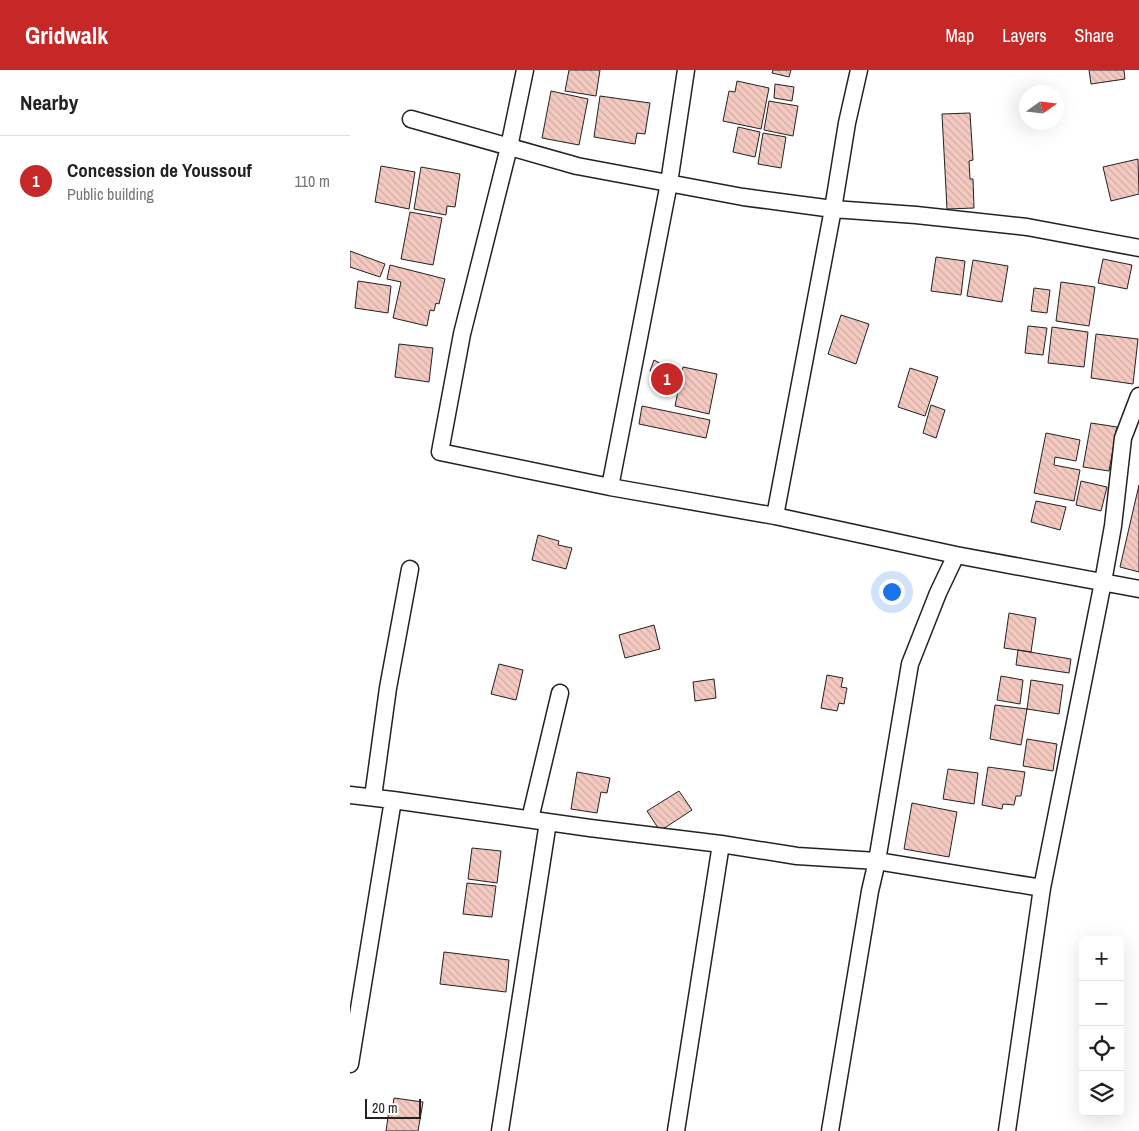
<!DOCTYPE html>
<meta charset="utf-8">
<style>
:root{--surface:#fff;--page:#f6f6f6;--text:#222;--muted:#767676;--line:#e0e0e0;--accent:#c62828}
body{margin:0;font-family:"Archivo Narrow",sans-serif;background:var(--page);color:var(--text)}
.controls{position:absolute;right:15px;bottom:15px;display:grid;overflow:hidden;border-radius:8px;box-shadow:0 5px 20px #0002}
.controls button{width:45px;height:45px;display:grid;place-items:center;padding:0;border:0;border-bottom:1px solid var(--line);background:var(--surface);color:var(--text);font:25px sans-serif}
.compass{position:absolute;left:669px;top:15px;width:45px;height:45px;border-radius:50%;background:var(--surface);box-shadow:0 5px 20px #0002;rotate:76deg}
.scale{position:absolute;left:15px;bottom:12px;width:56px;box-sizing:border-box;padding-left:5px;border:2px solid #222;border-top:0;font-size:14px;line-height:18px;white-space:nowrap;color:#222;-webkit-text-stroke:4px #fff;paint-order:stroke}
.you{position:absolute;left:541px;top:521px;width:18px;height:18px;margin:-12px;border:4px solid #fff;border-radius:50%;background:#1a73e8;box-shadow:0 0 0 8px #1a73e833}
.badge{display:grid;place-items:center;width:32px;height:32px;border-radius:50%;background:var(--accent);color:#fff;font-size:16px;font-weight:700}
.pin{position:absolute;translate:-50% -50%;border:2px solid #fff;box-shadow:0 1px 5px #0006}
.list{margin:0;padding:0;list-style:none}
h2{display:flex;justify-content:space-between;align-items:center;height:65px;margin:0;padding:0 20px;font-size:21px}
h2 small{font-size:16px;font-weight:400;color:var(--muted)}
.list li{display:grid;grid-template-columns:32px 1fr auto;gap:15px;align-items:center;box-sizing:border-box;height:90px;padding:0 20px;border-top:1px solid var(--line)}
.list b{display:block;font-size:19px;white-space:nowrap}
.list p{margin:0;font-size:16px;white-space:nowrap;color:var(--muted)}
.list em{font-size:16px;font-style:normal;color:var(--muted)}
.icon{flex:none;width:28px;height:28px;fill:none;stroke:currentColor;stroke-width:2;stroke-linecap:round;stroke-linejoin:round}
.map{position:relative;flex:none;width:789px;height:1061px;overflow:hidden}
header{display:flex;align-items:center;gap:30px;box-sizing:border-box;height:70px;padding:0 25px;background:var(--accent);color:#fff}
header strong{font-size:24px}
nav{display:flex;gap:28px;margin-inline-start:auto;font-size:18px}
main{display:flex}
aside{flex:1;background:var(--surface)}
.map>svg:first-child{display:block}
</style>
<header>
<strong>Gridwalk</strong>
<nav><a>Map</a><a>Layers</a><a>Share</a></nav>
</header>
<main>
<aside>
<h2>Nearby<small></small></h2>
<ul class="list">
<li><span class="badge">1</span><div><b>Concession de Youssouf</b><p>Public building</p></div><em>110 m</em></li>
</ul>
</aside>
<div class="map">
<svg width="789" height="1061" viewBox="0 0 789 1061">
<defs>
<pattern id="building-back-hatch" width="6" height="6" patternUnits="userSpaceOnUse" patternTransform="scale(1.25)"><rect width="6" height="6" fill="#f3c9c0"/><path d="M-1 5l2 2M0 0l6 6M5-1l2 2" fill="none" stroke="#d0aca5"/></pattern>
</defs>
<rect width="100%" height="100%" fill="#fff"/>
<path fill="url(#building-back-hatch)" stroke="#222" d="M 219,0 L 250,0 L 246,26 L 215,21 Z
M 423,0 L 441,0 L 439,7 L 422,3 Z
M 739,0 L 774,0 L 775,9 L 741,14 Z
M 387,11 L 419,18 L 411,59 L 373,51 L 379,21 L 385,22 Z
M 425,14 L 444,17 L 442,31 L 424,28 Z
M 201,21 L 238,29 L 229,75 L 192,68 Z
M 250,26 L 300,33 L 295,64 L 287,63 L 285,74 L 244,67 Z
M 419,31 L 448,36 L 443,66 L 414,60 Z
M 620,43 L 623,90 L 619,91 L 620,109 L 623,109 L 624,138 L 597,139 L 592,44 Z
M 388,57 L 410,62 L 405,87 L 383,82 Z
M 413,63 L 436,67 L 431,98 L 408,94 Z
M 788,89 L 789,124 L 761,131 L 753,97 Z
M 31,96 L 65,102 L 59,139 L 25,132 Z
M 71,97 L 110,104 L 105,137 L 97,136 L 96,145 L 64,139 Z
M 60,142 L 92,148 L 83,195 L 51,189 Z
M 0,181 L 35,194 L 30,207 L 0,197 Z
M 586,187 L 615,191 L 611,225 L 581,221 Z
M 753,189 L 782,195 L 777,219 L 748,213 Z
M 623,190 L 658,196 L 652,232 L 617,226 Z
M 40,195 L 95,209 L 89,234 L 86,233 L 84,241 L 80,240 L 77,256 L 43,248 L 51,212 L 37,209 Z
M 8,211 L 41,216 L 38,243 L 5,238 Z
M 711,212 L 745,217 L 739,256 L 706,251 Z
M 684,218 L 700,220 L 697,243 L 681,241 Z
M 491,245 L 519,254 L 506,294 L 478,284 Z
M 678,256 L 697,258 L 693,285 L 675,283 Z
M 702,257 L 738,262 L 734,297 L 698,293 Z
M 746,264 L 788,269 L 783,314 L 741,308 Z
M 49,274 L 83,278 L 79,312 L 45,307 Z
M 304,290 L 315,296 L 311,305 L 300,301 Z
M 333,297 L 367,304 L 359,344 L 325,336 Z
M 560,298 L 588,307 L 575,346 L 548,337 Z
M 581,335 L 595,340 L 586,368 L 573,363 Z
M 292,336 L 360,350 L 356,368 L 289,354 Z
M 741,353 L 767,357 L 759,401 L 733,397 Z
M 696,363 L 730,370 L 726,391 L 705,387 L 704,395 L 730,400 L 724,431 L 684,423 Z
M 731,411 L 757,417 L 751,441 L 726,435 Z
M 789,415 L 789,502 L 770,497 Z
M 686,431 L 716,437 L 710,460 L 681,452 Z
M 188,465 L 209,471 L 208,475 L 222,478 L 216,499 L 182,490 Z
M 659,543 L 686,548 L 681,582 L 654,578 Z
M 304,555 L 310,579 L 275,588 L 269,565 Z
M 668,580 L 721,589 L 719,603 L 666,595 Z
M 149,594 L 173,600 L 166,630 L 141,624 Z
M 477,605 L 493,608 L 491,617 L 497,618 L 494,634 L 489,633 L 487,641 L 471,638 Z
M 651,606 L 673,610 L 670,634 L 647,630 Z
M 364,609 L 366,628 L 345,631 L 343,612 Z
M 681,610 L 713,615 L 709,644 L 677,639 Z
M 645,635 L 677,639 L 671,675 L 640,669 Z
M 677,669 L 707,674 L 703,701 L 673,696 Z
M 638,697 L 675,702 L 671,726 L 666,726 L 664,735 L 653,734 L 652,739 L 632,735 Z
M 598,699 L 628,703 L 624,734 L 593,729 Z
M 227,702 L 260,708 L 257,723 L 251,722 L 247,743 L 221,739 Z
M 329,721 L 342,740 L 310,761 L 297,741 Z
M 562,733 L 607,742 L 599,787 L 554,779 Z
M 122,778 L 151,781 L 147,813 L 118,809 Z
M 117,813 L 146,816 L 142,847 L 113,844 Z
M 94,882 L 159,890 L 156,922 L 90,914 Z
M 44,1028 L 73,1032 L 68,1061 L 36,1061 L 39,1040 L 42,1041 Z"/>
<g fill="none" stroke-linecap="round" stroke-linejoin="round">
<g stroke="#222" stroke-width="19">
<path id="street" d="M 175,0 L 159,77 L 112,264 L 90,382 L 260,417 L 425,446
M 509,0 L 497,53 L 483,139 L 425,446 L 606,485
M 61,49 L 227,96 L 393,127 L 483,139 L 566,145 L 677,157 L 789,178
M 260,417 L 319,113 L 336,0
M 0,725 L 43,730 L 240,758 L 371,774 L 447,786 L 527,791 L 560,594 L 588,523 L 606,485 L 789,519
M 23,727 L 38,618 L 60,499
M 180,749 L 210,623
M 0,994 L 43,730
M 150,1061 L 198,752
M 326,1061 L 371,774
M 480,1061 L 520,821 L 527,791 L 692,818
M 657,1061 L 692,818 L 753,512 L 763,456 L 773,368 L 789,326"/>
</g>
<use href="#street" stroke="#fff" stroke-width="16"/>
</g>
</svg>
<div class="controls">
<button>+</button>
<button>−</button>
<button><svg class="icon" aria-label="locate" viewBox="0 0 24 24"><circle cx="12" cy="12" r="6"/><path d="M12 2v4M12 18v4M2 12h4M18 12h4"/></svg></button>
<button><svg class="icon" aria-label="layers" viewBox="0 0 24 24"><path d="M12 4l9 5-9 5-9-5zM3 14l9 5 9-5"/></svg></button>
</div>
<svg class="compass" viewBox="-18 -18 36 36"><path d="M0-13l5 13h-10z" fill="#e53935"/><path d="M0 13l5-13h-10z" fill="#767676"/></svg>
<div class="scale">20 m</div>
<div class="you"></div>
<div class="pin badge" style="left:317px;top:309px">1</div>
</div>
</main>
